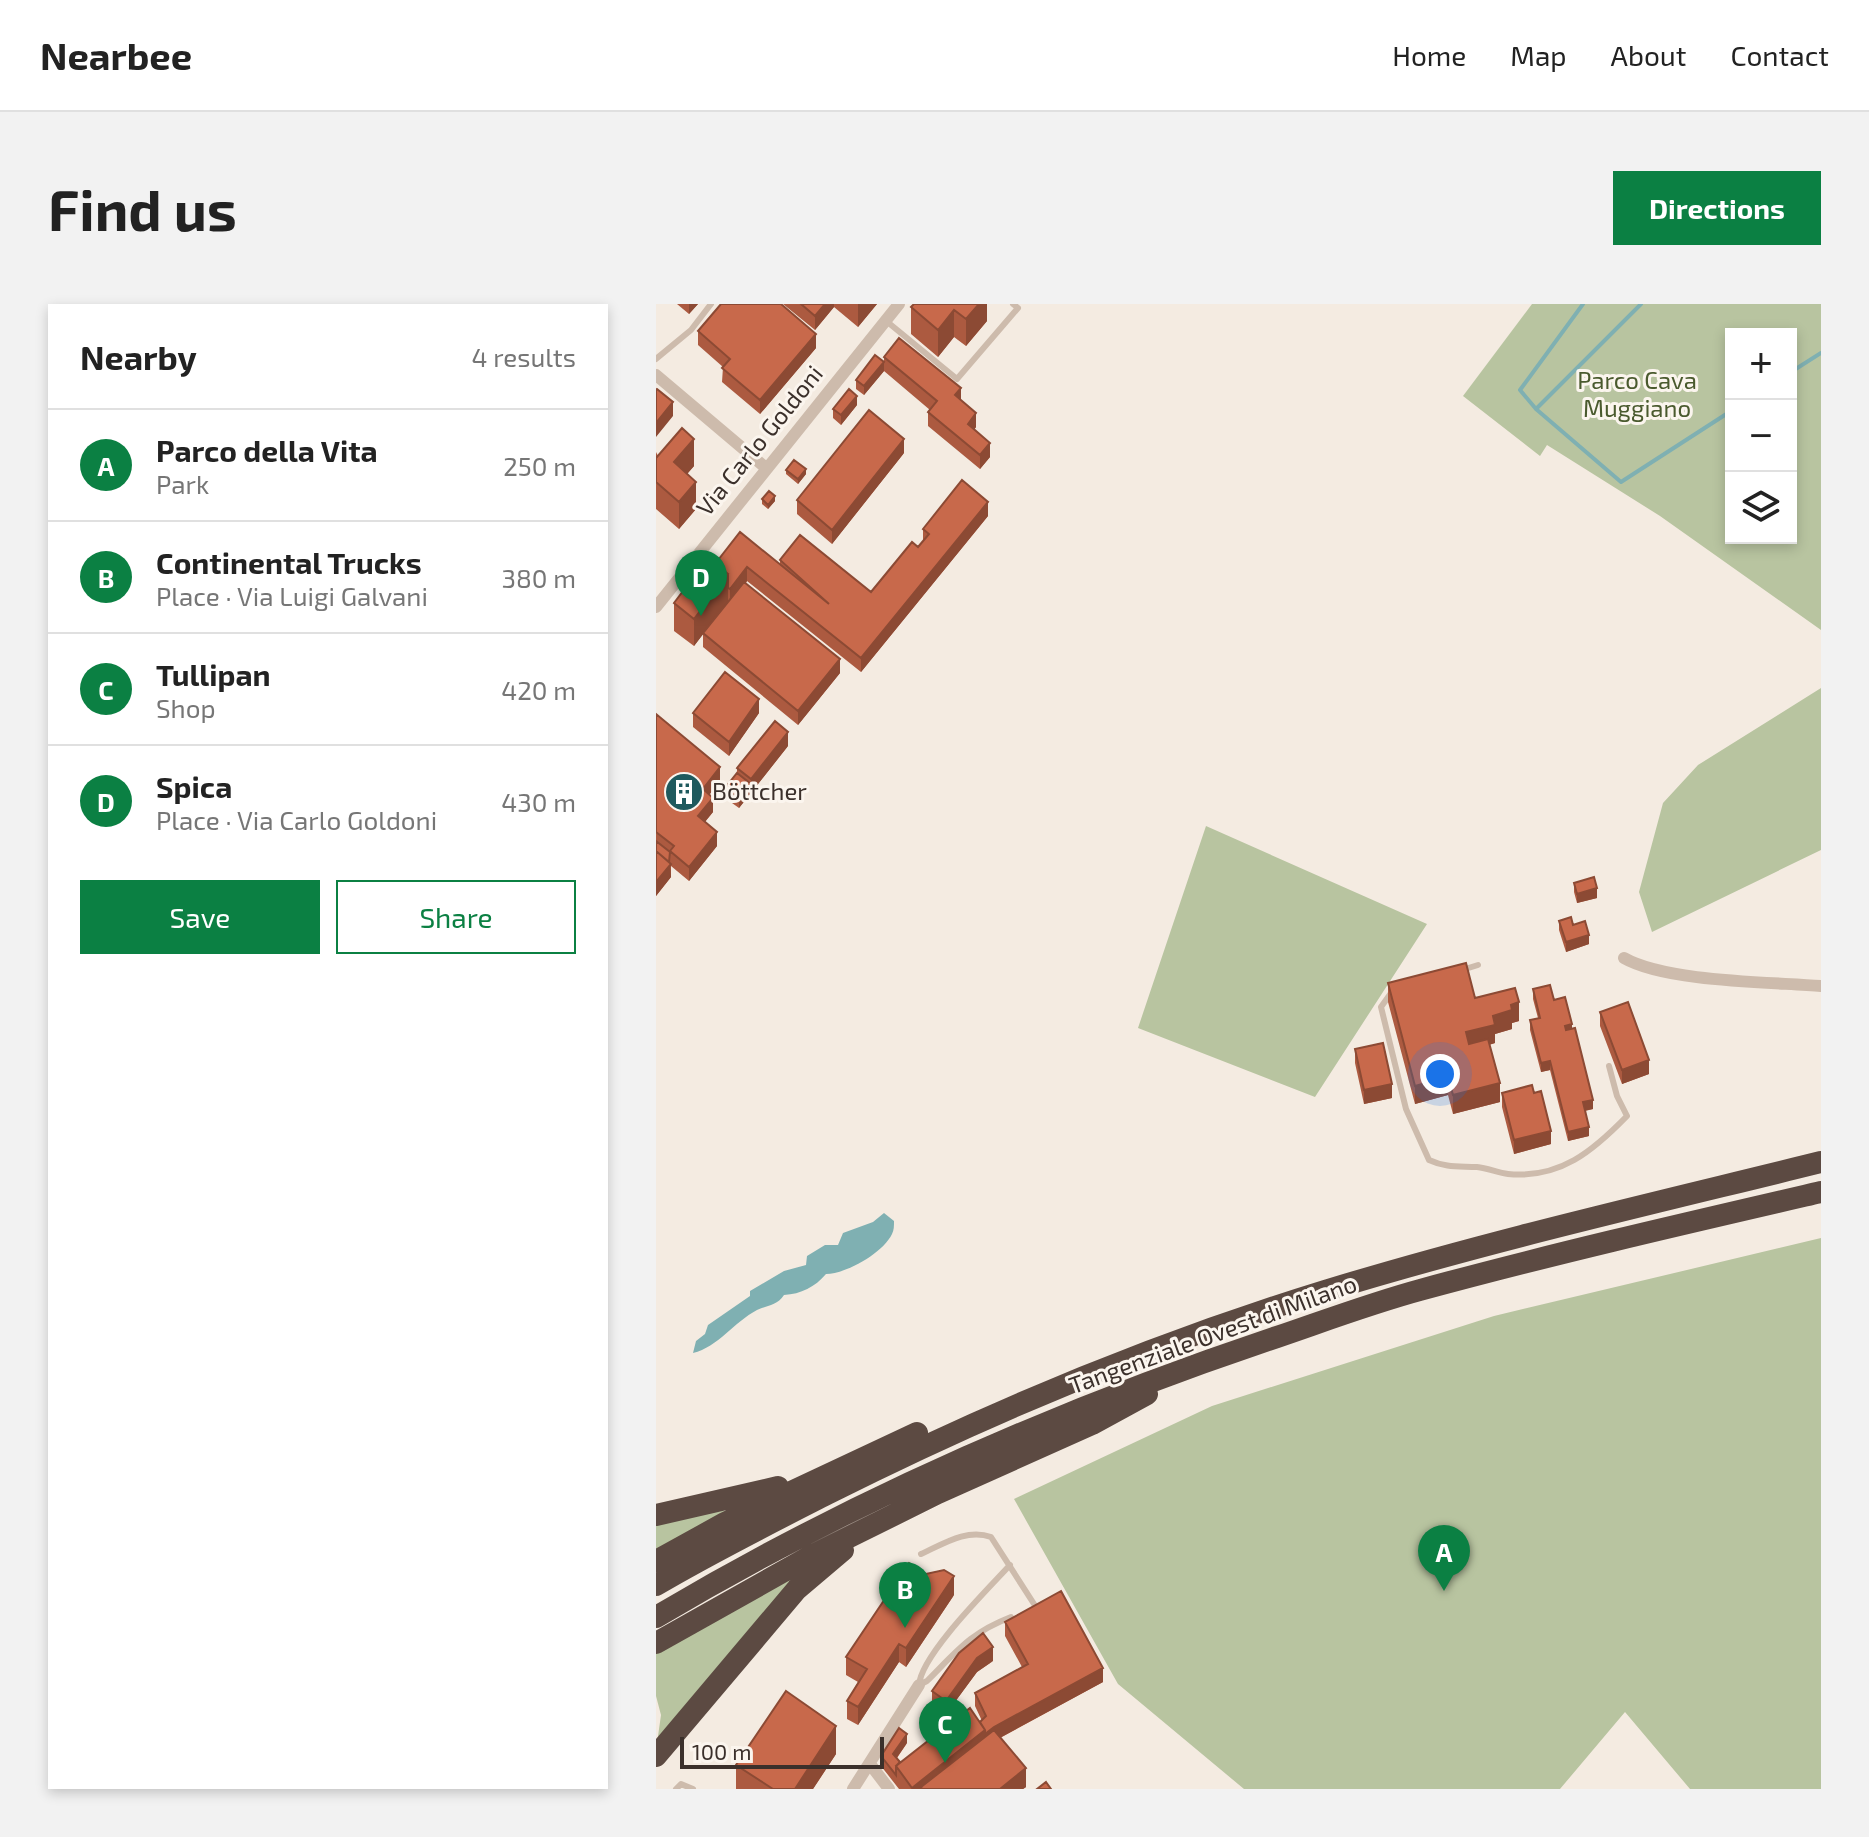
<!DOCTYPE html>
<meta charset="utf-8">
<style>
:root{--surface:#fff;--page:#f2f2f2;--text:#222;--muted:#767676;--line:#e0e0e0;--accent:#0b8043}
body{margin:0;font-family:"Exo 2",sans-serif;background:var(--page);color:var(--text)}
.controls{position:absolute;right:24px;top:24px;display:grid;overflow:hidden;border-radius:0px;box-shadow:0 4px 12px #0003}
.controls button{width:72px;height:72px;display:grid;place-items:center;padding:0;border:0;border-bottom:2px solid var(--line);background:var(--surface);color:var(--text);font:40px sans-serif}
.scale{position:absolute;left:24px;bottom:20px;width:204px;box-sizing:border-box;padding-left:8px;border:4px solid #3b302b;border-top:0;font-size:22px;line-height:28px;white-space:nowrap;color:#3b302b;-webkit-text-stroke:6px #fbf5ee;paint-order:stroke}
.you{position:absolute;left:784px;top:770px;width:28px;height:28px;margin:-20px;border:6px solid #fff;border-radius:50%;background:#1a73e8;box-shadow:0 0 0 12px #1a73e833}
.badge{display:grid;place-items:center;width:52px;height:52px;border-radius:50%;background:var(--accent);color:#fff;font-size:26px;font-weight:700}
.pin{position:absolute;translate:-50% -66px;filter:drop-shadow(0 2px 4px #0008)}
.pin::after{content:'';position:absolute;top:42px;width:28px;height:24px;background:inherit;clip-path:polygon(0 0,100% 0,50% 100%)}
.list{margin:0;padding:0;list-style:none}
h2{display:flex;justify-content:space-between;align-items:center;height:104px;margin:0;padding:0 32px;font-size:34px}
h2 small{font-size:26px;font-weight:400;color:var(--muted)}
.list li{display:grid;grid-template-columns:52px 1fr auto;gap:24px;align-items:center;box-sizing:border-box;height:112px;padding:0 32px;border-top:2px solid var(--line)}
.list b{display:block;font-size:30px;white-space:nowrap}
.list p{margin:0;font-size:26px;white-space:nowrap;color:var(--muted)}
.list em{font-size:26px;font-style:normal;color:var(--muted)}
.actions{display:flex;gap:16px;padding:24px 32px}
.actions a{flex:1;padding:18px 0;border:2px solid var(--accent);border-radius:0px;text-align:center;font-size:28px;color:var(--accent)}
.actions .main{background:var(--accent);color:#fff}
.icon{flex:none;width:44px;height:44px;fill:none;stroke:currentColor;stroke-width:2;stroke-linecap:round;stroke-linejoin:round}
.map{position:relative;flex:none;width:1165px;height:1485px;overflow:hidden;border-radius:0px}
header{display:flex;align-items:center;gap:48px;box-sizing:border-box;height:112px;padding:0 40px;background:var(--surface);border-bottom:2px solid var(--line)}
header strong{font-size:38px}
nav{display:flex;gap:44px;margin-inline-start:auto;font-size:28px}
.intro{display:flex;align-items:center;justify-content:space-between;box-sizing:border-box;height:192px;padding:0 48px}
h1{margin:0;font-size:56px}
.button{padding:20px 36px;border-radius:0px;background:var(--accent);color:#fff;font-size:28px;font-weight:700}
main{display:flex;gap:48px;padding:0 48px}
aside{flex:1;background:var(--surface);border-radius:0px;box-shadow:0 4px 12px #0003}
.map>svg:first-child{display:block}
</style>
<header>
<strong>Nearbee</strong>
<nav><a>Home</a><a>Map</a><a>About</a><a>Contact</a></nav>
</header>
<div class="intro"><h1>Find us</h1><a class="button">Directions</a></div>
<main>
<aside>
<h2>Nearby<small>4 results</small></h2>
<ul class="list">
<li><span class="badge">A</span><div><b>Parco della Vita</b><p>Park</p></div><em>250 m</em></li>
<li><span class="badge">B</span><div><b>Continental Trucks</b><p>Place · Via Luigi Galvani</p></div><em>380 m</em></li>
<li><span class="badge">C</span><div><b>Tullipan</b><p>Shop</p></div><em>420 m</em></li>
<li><span class="badge">D</span><div><b>Spica</b><p>Place · Via Carlo Goldoni</p></div><em>430 m</em></li>
</ul>
<div class="actions"><a class="main">Save</a><a>Share</a></div>
</aside>
<div class="map">
<svg width="1165" height="1485" viewBox="0 0 1165 1485">
<rect width="100%" height="100%" fill="#f4ebe1"/>
<path fill="#b8c4a0" fill-rule="evenodd" d="M 876,0 L 1165,0 L 1165,326 L 1004,212 L 891,141 L 884,152 L 807,92 ZM 1075,30 L 1135,30 L 1135,234 L 1075,234 Z
M 1165,384 L 1165,546 L 996,628 L 983,588 L 1007,499 L 1042,461 Z
M 550,522 L 771,620 L 659,793 L 482,724 Z
M 1165,934 L 1165,1485 L 1034,1485 L 969,1408 L 904,1485 L 588,1485 L 462,1380 L 358,1195 L 556,1102 L 838,1012 Z
M 73,1206 L 0,1253 L 0,1216 Z
M 143,1266 L 0,1446 L 5,1411 L 0,1392 L 0,1345 Z"/>
<path fill="#7fb0b2" d="M 228,909 L 238,917 C 238,922 238,926 236,930 C 227,949 190,970 170,970 C 159,983 145,990 128,991 C 121,1002 111,1001 101,1006 C 78,1018 62,1043 37,1049 L 40,1037 L 49,1030 L 52,1021 L 94,992 L 94,987 L 128,967 L 150,961 L 151,952 L 169,941 L 182,941 L 187,929 L 217,918 Z"/>
<g fill="none" stroke-linecap="round" stroke-linejoin="round">
<path stroke="#7fb0b2" stroke-width="4" d="M 927,0 L 864,86 L 880,105 L 965,178 L 1075,107
M 1135,68 L 1165,49
M 880,105 L 985,0"/>
<path stroke="#cdbbac" stroke-width="6" d="M 229,16 L 301,75 L 362,4 L 357,0
M 0,55 L 35,26 L 55,0
M 806,666 L 822,661
M 735,689 L 725,703 L 750,805 L 773,856 C 790,864 803,862 821,863 C 832,864 842,869 852,870 C 904,875 937,847 971,812 L 961,792 L 953,762
M 265,1250 C 287,1240 311,1224 335,1233 L 378,1300
M 263,1381 C 265,1351 332,1285 354,1261
M 263,1381 L 271,1377 C 302,1346 314,1329 355,1313
M 20,1485 L 25,1480 L 37,1485"/>
<path stroke="#cdbbac" stroke-width="12" d="M 0,71 L 110,164
M 0,303 L 243,0
M 968,654 C 1010,678 1114,678 1165,682
M 214,1460 L 233,1485
M 197,1485 L 263,1381"/>
<path stroke="#5c4a42" stroke-width="22" d="M 0,1211 L 122,1183
M 0,1257 L 69,1219 L 261,1129
M 0,1281 C 56,1248 114,1219 171,1190 C 332,1109 497,1040 669,987 C 832,937 999,899 1165,858
M 0,1313 C 195,1197 406,1105 621,1033 C 668,1017 716,999 764,986 C 896,950 1031,919 1165,888
M 0,1339 L 153,1253 L 282,1189 L 436,1120 L 491,1090
M 0,1452 L 141,1285 L 187,1246"/>
</g>
<path fill="#ac5a40" d="M 21,0 L 42,0 L 33,10 Z
M 127,0 L 221,0 L 202,23 L 178,3 L 159,26 Z
M 331,0 L 331,17 L 310,42 L 298,33 L 282,53 L 255,30 L 255,3 Z
M 42,27 L 160,44 L 104,110 L 66,78 L 67,63 L 42,41 Z
M 228,53 L 305,96 L 320,123 L 318,126 L 334,153 L 324,165 L 272,122 L 272,108 L 274,106 L 228,67 L 208,91 L 200,85 L 200,76 L 228,58 Z
M 201,101 L 185,121 L 177,114 L 177,105 Z
M 0,148 L 2,152 L 38,162 L 31,170 L 40,205 L 23,225 L 0,205 Z
M 248,149 L 176,240 L 141,210 L 141,196 Z
M 130,166 L 150,170 L 142,180 L 130,170 Z
M 106,195 L 119,197 L 112,205 L 106,200 Z
M 332,212 L 205,368 L 91,277 L 90,279 L 184,369 L 142,421 L 47,343 L 47,330 L 38,342 L 18,327 L 18,299 L 59,260 L 124,260 L 124,256 L 215,288 L 262,243 L 267,238 L 267,225 Z
M 37,409 L 103,409 L 73,452 L 37,423 Z
M 0,410 L 64,477 L 53,491 L 57,508 L 49,518 L 61,542 L 33,577 L 15,562 L 15,573 L 0,592 Z
M 132,442 L 83,504 L 69,494 L 69,484 L 81,469 L 81,464 Z
M 918,579 L 941,594 L 921,599 L 918,588 Z
M 903,617 L 917,621 L 933,640 L 910,648 L 903,626 Z
M 732,679 L 819,694 L 863,717 L 856,719 L 856,725 L 839,730 L 839,739 L 833,741 L 844,798 L 797,810 L 792,791 L 759,800 L 732,698 Z
M 877,685 L 898,696 L 916,725 L 937,805 L 929,807 L 933,832 L 912,837 L 894,766 L 885,768 L 874,726 L 874,716 L 882,714 L 877,695 Z
M 944,708 L 993,770 L 966,780 L 944,722 Z
M 699,745 L 736,794 L 708,800 L 699,759 Z
M 846,789 L 895,840 L 858,850 L 846,803 Z
M 298,1291 L 250,1363 L 243,1358 L 202,1421 L 191,1415 L 191,1397 L 202,1378 L 190,1371 L 190,1353 Z
M 349,1318 L 447,1378 L 344,1434 L 370,1483 L 367,1485 L 243,1485 L 225,1462 L 225,1452 L 251,1439 L 241,1454 L 244,1458 L 326,1417 L 319,1402 L 319,1389 L 366,1363 L 349,1332 Z
M 337,1357 L 321,1368 L 290,1410 L 276,1401 L 276,1387 Z
M 180,1450 L 157,1485 L 80,1485 L 80,1461 Z"/>
<path fill="#8c4a34" d="M 33,0 L 42,0 L 33,10 Z
M 169,0 L 178,0 L 178,3 L 159,26 L 159,12 Z
M 202,0 L 221,0 L 202,23 Z
M 318,0 L 331,0 L 331,17 L 310,42 L 310,15 Z
M 298,6 L 298,33 L 282,53 L 282,26 Z
M 160,30 L 160,44 L 104,110 L 104,96 Z
M 228,58 L 228,67 L 208,91 L 208,82 Z
M 305,84 L 305,98 L 299,91 Z
M 201,92 L 201,101 L 185,121 L 185,111 Z
M 17,98 L 17,112 L 0,133 L 0,119 Z
M 320,109 L 320,123 L 312,134 L 312,120 Z
M 38,135 L 38,162 L 18,185 L 18,158 Z
M 248,135 L 248,149 L 176,240 L 176,226 Z
M 334,139 L 334,153 L 324,165 L 324,151 Z
M 150,165 L 150,170 L 142,180 L 142,175 Z
M 40,178 L 40,205 L 23,225 L 23,198 Z
M 119,192 L 119,197 L 112,205 L 112,201 Z
M 332,198 L 332,212 L 205,368 L 205,354 Z
M 91,263 L 91,277 L 74,299 L 74,285 Z
M 72,270 L 72,298 L 38,342 L 38,315 Z
M 184,355 L 184,369 L 142,421 L 142,407 Z
M 103,395 L 103,409 L 73,452 L 73,438 Z
M 132,428 L 132,442 L 95,489 L 95,475 Z
M 64,463 L 64,477 L 47,499 L 47,485 Z
M 95,480 L 95,489 L 83,504 L 83,495 Z
M 57,494 L 57,508 L 42,526 L 42,512 Z
M 61,528 L 61,542 L 33,577 L 33,563 Z
M 14,556 L 15,573 L 0,592 L 0,578 Z
M 941,584 L 941,594 L 921,599 L 921,590 Z
M 933,631 L 933,640 L 910,648 L 910,638 Z
M 863,698 L 863,717 L 856,719 L 856,725 L 839,730 L 839,739 L 810,747 L 810,728 L 855,701 Z
M 916,720 L 916,729 L 909,731 L 909,722 Z
M 993,756 L 993,770 L 966,780 L 966,766 Z
M 894,757 L 894,766 L 885,768 L 885,759 Z
M 792,773 L 792,791 L 759,800 L 759,782 Z
M 844,779 L 844,798 L 797,810 L 797,791 Z
M 736,780 L 736,794 L 708,800 L 708,786 Z
M 937,796 L 937,805 L 927,807 L 927,798 Z
M 933,823 L 933,832 L 912,837 L 912,828 Z
M 895,827 L 895,840 L 858,850 L 858,836 Z
M 298,1272 L 298,1291 L 250,1363 L 250,1344 Z
M 243,1340 L 243,1358 L 202,1421 L 202,1403 Z
M 337,1343 L 337,1357 L 321,1368 L 290,1410 L 290,1397 L 321,1354 Z
M 447,1364 L 447,1378 L 338,1437 L 265,1483 L 265,1485 L 256,1485 L 256,1484 L 329,1426 L 338,1423 Z
M 180,1422 L 180,1450 L 157,1485 L 139,1485 Z
M 251,1430 L 251,1439 L 237,1459 L 237,1450 Z
M 370,1464 L 370,1483 L 367,1485 L 344,1485 Z"/>
<path fill="#c8694b" stroke="#8c4a34" stroke-width="2" d="M 65,0 L 125,0 L 160,30 L 104,96 L 66,64 L 74,55 L 42,27 Z
M 145,0 L 169,0 L 159,12 Z
M 258,0 L 323,0 L 310,15 L 298,6 L 282,26 L 255,3 Z
M 243,34 L 305,84 L 299,91 L 320,109 L 312,120 L 334,139 L 324,151 L 272,108 L 281,97 L 228,53 Z
M 219,51 L 228,58 L 208,82 L 200,76 Z
M 1,85 L 17,98 L 0,119 L 0,86 Z
M 193,85 L 201,92 L 185,111 L 177,105 Z
M 213,106 L 248,135 L 176,226 L 141,196 Z
M 26,124 L 38,135 L 18,158 L 40,178 L 23,198 L 0,178 L 0,154 Z
M 138,156 L 150,165 L 142,175 L 130,166 Z
M 306,176 L 332,198 L 205,354 L 91,263 L 74,285 L 72,284 L 72,270 L 59,260 L 84,228 L 173,300 L 124,256 L 144,231 L 215,288 L 256,238 L 262,243 L 273,230 L 267,225 Z
M 113,187 L 119,192 L 112,201 L 106,195 Z
M 52,254 L 72,270 L 38,315 L 18,299 Z
M 88,278 L 184,355 L 142,407 L 47,329 Z
M 69,368 L 103,395 L 73,438 L 37,409 Z
M 0,410 L 64,463 L 47,485 L 57,494 L 42,512 L 61,528 L 33,563 L 14,547 L 18,542 L 0,528 Z
M 119,417 L 132,428 L 95,475 L 81,464 Z
M 81,469 L 95,480 L 83,495 L 69,484 Z
M 0,537 L 14,548 L 13,558 L 0,547 Z
M 0,547 L 15,560 L 0,578 Z
M 938,573 L 941,584 L 921,590 L 918,579 Z
M 915,613 L 917,621 L 929,617 L 933,631 L 910,638 L 903,617 Z
M 810,659 L 819,694 L 859,684 L 863,698 L 855,701 L 856,706 L 837,712 L 839,721 L 810,728 L 813,740 L 832,735 L 844,779 L 797,791 L 792,773 L 759,782 L 732,679 Z
M 894,681 L 898,696 L 909,693 L 916,720 L 909,722 L 910,726 L 919,724 L 937,796 L 927,798 L 933,823 L 912,828 L 894,757 L 885,759 L 874,716 L 884,714 L 877,685 Z
M 972,698 L 993,756 L 966,766 L 944,708 Z
M 727,739 L 736,780 L 708,786 L 699,745 Z
M 876,781 L 878,789 L 885,787 L 895,827 L 858,836 L 846,789 Z
M 253,1259 L 270,1270 L 288,1266 L 298,1272 L 250,1344 L 243,1340 L 202,1403 L 191,1397 L 211,1365 L 190,1353 Z
M 405,1287 L 447,1364 L 338,1423 L 329,1430 L 329,1426 L 324,1418 L 330,1412 L 319,1389 L 372,1360 L 349,1318 Z
M 327,1329 L 337,1343 L 321,1354 L 290,1397 L 276,1387 L 303,1349 Z
M 130,1387 L 180,1422 L 139,1485 L 117,1485 L 80,1461 Z
M 314,1404 L 329,1426 L 256,1484 L 240,1462 Z
M 243,1424 L 251,1430 L 237,1450 L 244,1458 L 240,1462 L 240,1471 L 225,1452 Z
M 338,1426 L 370,1464 L 344,1485 L 266,1485 L 265,1483 Z
M 390,1478 L 395,1485 L 381,1485 Z"/>
<defs>
<g id="building-disc" transform="scale(2)"><circle r="9.5" fill="#1f5a5e" stroke="#fbf5ee"/><path d="M-4-6H4V6H1V3H-1V6H-4ZM-2.5-4.3h1.7v1.8h-1.7ZM.8-4.3h1.7v1.8H.8ZM-2.5-1h1.7V.8h-1.7ZM.8-1h1.7V.8H.8Z" fill="#fff"/></g>
</defs>
<g fill-rule="evenodd">
<use href="#building-disc" x="28" y="488"/>
</g>
<g text-anchor="middle" stroke-width="6" stroke-linejoin="round" paint-order="stroke">
<g font-size="24" fill="#4a5a2e" stroke="#fbf5ee">
<text x="981" y="85">Parco Cava<tspan x="981" dy="28">Muggiano</tspan></text>
</g>
<g font-size="24" fill="#3b302b" stroke="#fbf5ee">
<text transform="translate(104 137) rotate(-51)" y="8">Via Carlo Goldoni</text>
<text transform="translate(557 1031) rotate(-20)" y="8">Tangenziale Ovest di Milano</text>
</g>
<g font-size="24" fill="#3b302b" stroke="#fbf5ee" text-anchor="start">
<text x="56" y="496">Böttcher</text>
</g>
</g>
</svg>
<div class="controls">
<button>+</button>
<button>−</button>
<button><svg class="icon" aria-label="layers" viewBox="0 0 24 24"><path d="M12 4l9 5-9 5-9-5zM3 14l9 5 9-5"/></svg></button>
</div>
<div class="scale">100 m</div>
<div class="you"></div>
<div class="pin badge" style="left:788px;top:1287px">A</div>
<div class="pin badge" style="left:249px;top:1324px">B</div>
<div class="pin badge" style="left:289px;top:1459px">C</div>
<div class="pin badge" style="left:45px;top:312px">D</div>
</div>
</main>
